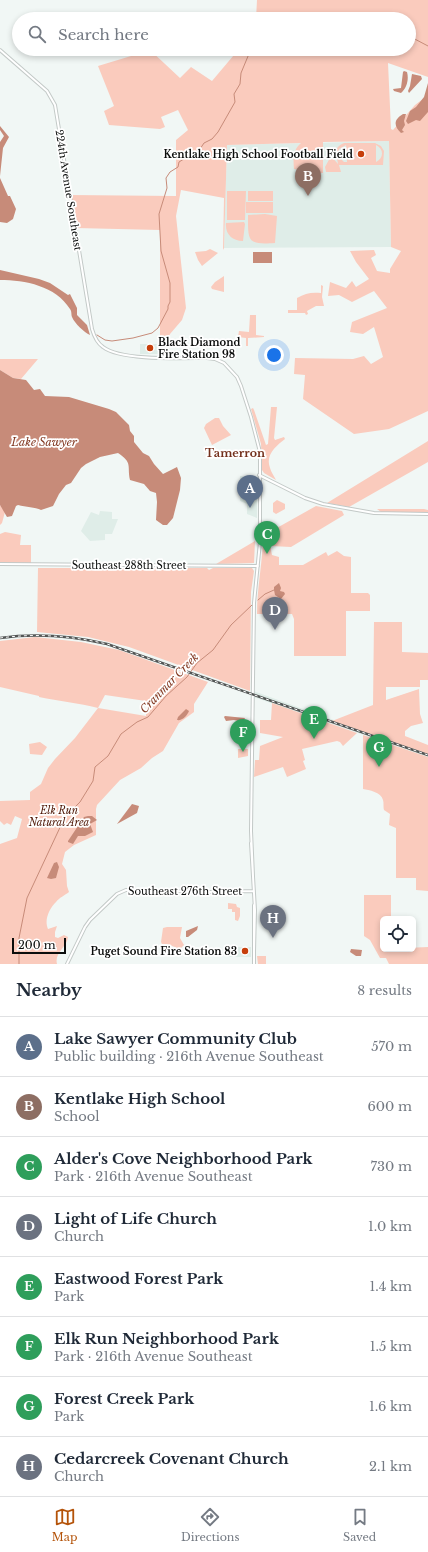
<!DOCTYPE html>
<meta charset="utf-8">
<style>
:root{--surface:#fff;--page:#f6f6f7;--text:#1f2937;--muted:#747a83;--line:#e0e1e3;--accent:#b45309}
body{margin:0;font-family:"Libre Baskerville",serif;background:var(--page);color:var(--text)}
.controls{position:absolute;right:12px;bottom:12px;display:grid;overflow:hidden;border-radius:6px;box-shadow:0 2px 6px #0003}
.controls button{width:36px;height:36px;display:grid;place-items:center;padding:0;border:0;border-bottom:1px solid var(--line);background:var(--surface);color:var(--text);font:20px sans-serif}
.scale{position:absolute;left:12px;bottom:10px;width:54px;box-sizing:border-box;padding-left:4px;border:2px solid #0b0d0c;border-top:0;font-size:11px;line-height:14px;white-space:nowrap;color:#0b0d0c;-webkit-text-stroke:3px #fff;paint-order:stroke}
.you{position:absolute;left:274px;top:355px;width:14px;height:14px;margin:-10px;border:3px solid #fff;border-radius:50%;background:#1a73e8;box-shadow:0 0 0 6px #1a73e833}
.badge{display:grid;place-items:center;width:26px;height:26px;border-radius:50%;background:var(--accent);color:#fff;font-size:13px;font-weight:700}
.pin{position:absolute;translate:-50% -33px;filter:drop-shadow(0 1px 2px #0008)}
.pin::after{content:'';position:absolute;top:21px;width:14px;height:12px;background:inherit;clip-path:polygon(0 0,100% 0,50% 100%)}
.list{margin:0;padding:0;list-style:none}
h2{display:flex;justify-content:space-between;align-items:center;height:52px;margin:0;padding:0 16px;font-size:17px}
h2 small{font-size:13px;font-weight:400;color:var(--muted)}
.list li{display:grid;grid-template-columns:26px 1fr auto;gap:12px;align-items:center;box-sizing:border-box;height:60px;padding:0 16px;border-top:1px solid var(--line)}
.list b{display:block;font-size:15px;white-space:nowrap}
.list p{margin:0;font-size:13px;white-space:nowrap;color:var(--muted)}
.list em{font-size:13px;font-style:normal;color:var(--muted)}
.icon{flex:none;width:22px;height:22px;fill:none;stroke:currentColor;stroke-width:2;stroke-linecap:round;stroke-linejoin:round}
.map{position:relative;flex:none;width:428px;height:964px;overflow:hidden}
.search{position:absolute;background:var(--surface);box-shadow:0 2px 6px #0003;left:12px;right:12px;top:12px;height:44px;display:flex;align-items:center;gap:10px;box-sizing:border-box;padding:0 14px;border-radius:22px;color:var(--muted);font-size:15px}
.sheet{height:532px;background:var(--surface)}
nav{display:flex;justify-content:space-around;align-items:center;box-sizing:border-box;height:56px;border-top:1px solid var(--line);background:var(--surface);font-size:11px;color:var(--muted)}
nav a{display:grid;justify-items:center;gap:2px}
nav .on{color:var(--accent)}
.map>svg:first-child{display:block}
</style>
<div class="map">
<svg width="428" height="964" viewBox="0 0 428 964">
<rect width="100%" height="100%" fill="#f1f7f5"/>
<path fill="#dfede8" d="M 389,141 L 391,247 L 224,248 L 227,145 Z
M 140,344 L 160,344 L 160,354 L 140,354 Z
M 240,476 L 257,477 L 257,518 L 247,514 L 247,504 L 240,501 Z
M 100,511 L 112,512 L 112,519 L 118,519 L 112,534 L 105,534 L 105,540 L 90,541 L 81,531 L 91,512 L 99,515 Z
M 253,691 L 428,754 L 428,757 L 253,697 Z
M 227,947 L 251,947 L 251,957 L 227,957 Z"/>
<path fill="#facbbd" fill-rule="evenodd" d="M 257,0 L 428,0 L 428,77 L 388,63 L 391,129 L 393,130 L 415,105 L 428,95 L 428,411 L 389,429 L 354,434 L 303,399 L 305,375 L 294,374 L 295,358 L 353,359 L 364,356 L 371,364 L 383,357 L 374,327 L 363,334 L 350,332 L 352,322 L 387,308 L 374,291 L 352,302 L 339,295 L 328,296 L 330,282 L 346,288 L 352,281 L 356,287 L 369,279 L 356,262 L 350,251 L 374,250 L 376,255 L 371,258 L 377,271 L 390,273 L 390,269 L 401,251 L 391,247 L 389,141 L 323,142 L 323,173 L 301,173 L 300,170 L 294,169 C 293,158 293,150 301,143 L 227,145 L 224,248 L 223,250 L 224,198 L 181,190 L 176,216 L 186,308 L 182,320 L 170,334 L 167,342 L 160,344 L 160,230 L 76,228 L 70,195 L 176,196 L 176,140 L 188,130 L 178,110 L 161,117 L 165,127 L 160,129 L 109,125 L 104,111 L 114,106 L 98,66 L 141,53 L 146,49 L 149,49 L 180,78 L 191,67 L 212,81 L 239,49 L 409,49 L 409,19 L 256,19 Z
M 344,143 L 375,143 L 381,146 L 384,151 L 383,165 L 339,165 L 341,172 L 326,172 L 325,167 L 331,156 L 338,164 C 337,155 332,148 344,143 ZM 346,145 L 347,162 L 354,162 L 344,162 L 339,157 L 339,149 ZM 376,145 C 384,149 384,158 376,162 Z
M 227,191 L 246,191 L 245,220 L 227,220 Z
M 248,191 L 273,191 L 273,201 L 248,201 Z
M 246,202 L 273,202 L 273,213 L 246,213 Z
M 265,214 L 277,216 L 275,243 C 247,245 248,241 248,215 Z
M 244,222 L 245,224 L 243,241 C 232,241 225,234 226,223 Z
M 210,249 L 218,253 L 202,266 L 198,260 L 195,252 L 206,251 Z
M 224,276 L 224,292 L 212,289 L 211,287 L 215,282 Z
M 321,285 L 323,286 L 322,297 L 324,306 L 316,306 L 307,311 L 308,314 L 306,315 L 305,313 L 288,313 L 288,310 L 297,310 L 297,298 C 305,293 312,292 321,293 Z
M 250,315 L 256,315 L 256,335 L 264,336 L 264,337 L 248,338 L 248,346 L 246,346 L 246,338 L 238,337 L 239,331 L 249,332 Z
M 0,359 L 38,359 L 21,379 L 13,378 L 0,370 Z
M 271,407 L 277,407 L 274,438 L 275,440 L 284,437 L 285,439 C 276,446 265,455 270,468 C 271,472 274,476 276,480 L 264,473 L 262,470 L 261,444 L 251,409 L 253,408 L 254,410 L 266,445 L 268,444 Z
M 215,418 L 219,418 L 223,426 L 231,435 L 212,445 L 204,428 L 206,424 Z
M 428,441 L 428,462 L 349,507 L 327,503 Z
M 277,500 L 285,504 L 285,509 L 276,514 L 273,512 L 273,503 Z
M 0,505 L 5,512 L 2,523 L 0,525 Z
M 316,506 L 342,511 L 344,515 L 291,547 L 271,546 L 271,550 L 272,555 L 279,557 L 279,565 L 303,565 L 326,552 L 328,556 L 337,551 L 344,556 L 351,557 L 351,593 L 368,593 L 370,595 L 370,611 L 346,611 L 346,656 L 294,656 L 294,619 L 292,614 L 257,614 C 257,586 263,562 263,534 L 275,529 Z
M 377,509 L 424,509 L 428,510 L 428,512 L 381,512 Z
M 5,532 L 21,535 L 20,545 L 31,545 L 31,563 L 0,563 L 0,534 Z
M 255,541 L 254,563 L 216,564 Z
M 38,568 L 207,568 L 209,570 L 213,568 L 252,568 L 254,571 L 251,592 L 250,691 L 129,647 L 88,637 L 37,632 Z
M 374,622 L 402,622 L 402,652 L 428,653 L 428,680 L 420,680 L 420,687 L 386,687 L 386,700 L 419,689 L 420,714 L 423,723 L 411,726 L 405,731 L 405,736 L 428,745 L 428,754 L 332,721 L 373,705 Z
M 35,637 L 81,642 L 119,650 L 208,682 L 194,704 L 194,712 L 179,723 L 163,751 L 152,758 L 141,768 L 120,780 L 97,805 L 96,809 L 96,835 L 74,845 L 65,852 L 62,864 L 66,870 L 67,886 L 69,892 C 65,895 59,898 56,902 C 49,909 44,920 48,929 L 57,926 L 55,932 L 55,937 L 58,938 L 64,935 L 68,937 C 67,947 54,953 57,964 L 0,964 L 0,844 L 17,838 L 22,819 L 15,816 L 11,825 L 7,823 L 4,825 L 0,821 L 0,801 L 30,800 L 30,792 L 41,784 L 48,768 L 55,759 L 75,738 L 98,708 C 79,703 59,701 39,697 L 39,696 L 0,687 L 0,641 ZM 105,695 L 146,701 L 146,716 L 98,708 Z
M 272,703 L 357,733 L 343,746 L 340,742 L 337,741 L 302,749 L 305,760 L 303,761 L 306,769 L 287,777 L 283,767 L 254,777 L 255,760 L 259,760 L 260,746 L 283,737 L 260,733 L 260,720 L 271,720 Z
M 363,735 L 428,757 L 428,891 L 416,890 L 416,878 L 396,878 L 396,828 L 389,825 L 390,814 L 384,810 C 383,806 384,803 383,800 C 381,792 369,790 363,789 Z
M 40,742 L 47,747 L 42,755 L 30,754 L 29,744 Z
M 238,749 L 248,749 L 248,756 L 238,758 Z
M 364,895 L 391,895 L 391,919 L 383,919 L 383,949 L 428,947 L 428,964 L 389,964 L 386,958 L 380,958 L 370,940 L 364,936 Z
M 228,903 L 236,904 L 237,907 L 240,908 L 240,916 L 238,921 L 235,920 L 235,912 L 232,912 L 232,909 L 228,909 Z
M 167,927 L 182,927 L 180,938 L 184,945 L 180,949 L 167,944 L 162,944 L 161,942 L 163,928 Z
M 257,956 L 266,956 L 266,964 L 258,964 Z"/>
<path fill="#c78b79" d="M 404,71 L 407,72 C 409,79 407,88 401,93 L 394,91 L 393,89 L 401,88 L 403,72 Z
M 412,74 L 421,76 L 422,79 L 409,93 L 408,91 L 410,86 Z
M 428,83 L 428,112 L 420,121 L 416,120 L 408,124 L 406,121 L 410,111 L 416,107 L 424,97 Z
M 403,114 L 406,114 L 404,121 L 405,125 L 402,130 L 404,132 L 401,133 C 394,126 393,120 403,114 Z
M 0,126 L 9,137 L 3,148 L 0,176 L 0,142 L 4,136 L 0,130 Z
M 0,178 L 8,196 L 10,196 L 16,209 L 13,219 L 7,223 L 0,222 Z
M 253,252 L 272,252 L 272,263 L 253,263 Z
M 0,270 L 39,279 L 50,283 L 68,295 L 70,294 L 77,308 L 77,315 L 87,325 L 90,335 C 84,332 75,324 72,317 C 71,314 72,312 70,309 C 56,286 25,280 0,280 Z
M 0,370 L 13,378 L 26,380 L 34,390 L 40,389 L 45,396 L 69,397 L 109,409 L 116,412 L 129,425 L 130,431 L 134,436 L 134,442 L 143,453 L 149,456 L 154,464 L 163,474 L 177,467 L 181,478 L 180,490 L 173,518 L 167,525 L 163,525 L 156,520 L 157,502 L 156,493 L 150,491 L 144,484 L 130,480 C 127,466 133,463 118,453 L 100,457 L 86,464 L 81,468 L 71,483 L 66,485 L 59,494 L 53,506 L 41,510 C 35,507 26,507 18,505 L 16,506 L 12,516 L 7,517 L 0,505 Z
M 279,583 L 281,588 L 280,591 L 284,592 L 285,594 L 281,599 L 275,595 L 274,590 L 274,587 Z
M 186,709 L 189,711 C 187,716 182,721 177,720 L 178,717 Z
M 225,716 L 245,718 L 243,722 L 234,720 L 226,721 L 224,717 Z
M 132,804 L 139,806 L 137,813 L 117,824 Z
M 88,816 L 92,816 L 97,820 L 90,824 L 93,832 L 85,836 L 78,836 L 73,844 L 68,842 L 68,841 L 84,817 Z
M 57,862 L 59,867 L 56,878 L 51,879 L 47,878 L 54,863 Z
M 198,926 L 197,930 L 188,937 L 186,937 L 186,931 Z
M 351,949 L 362,950 L 361,956 L 356,956 L 350,952 Z"/>
<g fill="none" stroke-linecap="round" stroke-linejoin="round">
<path stroke="#c78b79" stroke-width="1" d="M 409,36 L 428,46
M 97,335 L 105,340 L 112,341 L 133,338 L 152,333 L 158,328 L 168,309 L 168,306 L 170,302 L 170,283 L 161,251 L 159,214 L 167,188 L 166,178 L 170,172 L 178,167 L 179,162 L 200,149 L 204,143 L 212,139 L 218,132 L 235,102 L 234,94 L 240,84 L 241,73 L 251,49
M 258,600 L 265,594 L 274,590
M 19,964 L 19,938 L 27,898 L 63,821 L 68,814 L 80,802 L 93,781 L 95,767 L 108,756 L 121,734 L 137,722 L 148,717 L 166,696 L 187,677 L 197,663 L 213,650 L 231,625 L 252,605"/>
<g stroke="#c3c9c7" stroke-width="4">
<path id="minor" d="M 0,50 L 47,91 L 55,105 L 92,329 C 94,336 97,343 103,347 C 121,361 183,358 207,358 L 215,359 L 224,363 L 237,377 L 241,386 L 251,417 L 260,452 L 260,542 L 254,603 L 251,831 L 253,876
M 259,475 L 305,498 L 323,504 L 374,513 L 428,514
M 0,564 L 258,566
M 251,843 L 255,910 L 254,951
M 254,905 L 254,964
M 67,964 L 85,927 L 90,920 L 117,894 L 126,890 L 132,890 L 211,892 L 254,891"/>
</g>
<use href="#minor" stroke="#fff" stroke-width="2"/>
<g stroke="#525554" stroke-width="2.5">
<path id="rail" d="M 0,638 C 36,633 72,636 107,644 L 428,755"/>
</g>
<use href="#rail" stroke="#fff" stroke-width="1" stroke-dasharray="3" stroke-linecap="butt"/>
</g>
<g fill="#c63e0b" stroke="#fff" stroke-width="1.5">
<circle cx="361" cy="154" r="4"/>
<circle cx="150" cy="348" r="4"/>
<circle cx="245" cy="951" r="4"/>
</g>
<g text-anchor="middle" stroke-width="3.5" stroke-linejoin="round" paint-order="stroke">
<g font-size="10" font-weight="bold" fill="#0b0d0c" stroke="#fff" text-anchor="end">
<text x="353" y="158">Kentlake High School Football Field</text>
<text x="158" y="346" text-anchor="start">Black Diamond<tspan x="158" dy="12">Fire Station 98</tspan></text>
<text x="237" y="955">Puget Sound Fire Station 83</text>
</g>
<g font-size="10" fill="#0b0d0c" stroke="#fff">
<text transform="translate(69 190) rotate(81)" y="4">224th Avenue Southeast</text>
<text x="129" y="569">Southeast 288th Street</text>
<text x="185" y="895">Southeast 276th Street</text>
</g>
<g font-size="10" font-style="italic" fill="#4f1807" stroke="#fff">
<text x="59" y="814">Elk Run<tspan x="59" dy="12">Natural Area</tspan></text>
</g>
<g font-size="11" font-style="italic" fill="#833922" stroke="#fff">
<text x="44" y="446">Lake Sawyer</text>
<text transform="translate(169 683) rotate(-46)" y="4">Cranmar Creek</text>
</g>
<g font-size="11" font-weight="bold" fill="#73301c" stroke="#fff">
<text x="235" y="457">Tamerron</text>
</g>
</g>
</svg>
<div class="controls">
<button><svg class="icon" aria-label="locate" viewBox="0 0 24 24"><circle cx="12" cy="12" r="6"/><path d="M12 2v4M12 18v4M2 12h4M18 12h4"/></svg></button>
</div>
<div class="scale">200 m</div>
<div class="you"></div>
<div class="pin badge" style="left:250px;top:508px;background:#5c6f8a">A</div>
<div class="pin badge" style="left:308px;top:196px;background:#8d6e63">B</div>
<div class="pin badge" style="left:267px;top:554px;background:#2e9e5b">C</div>
<div class="pin badge" style="left:275px;top:630px;background:#6b7280">D</div>
<div class="pin badge" style="left:314px;top:739px;background:#2e9e5b">E</div>
<div class="pin badge" style="left:243px;top:752px;background:#2e9e5b">F</div>
<div class="pin badge" style="left:379px;top:767px;background:#2e9e5b">G</div>
<div class="pin badge" style="left:273px;top:938px;background:#6b7280">H</div>
<div class="search"><svg class="icon" aria-label="search" viewBox="0 0 24 24"><circle cx="10" cy="10" r="6"/><path d="M15 15l6 6"/></svg>Search here</div>
</div>
<section class="sheet">
<h2>Nearby<small>8 results</small></h2>
<ul class="list">
<li><span class="badge" style="background:#5c6f8a">A</span><div><b>Lake Sawyer Community Club</b><p>Public building · 216th Avenue Southeast</p></div><em>570 m</em></li>
<li><span class="badge" style="background:#8d6e63">B</span><div><b>Kentlake High School</b><p>School</p></div><em>600 m</em></li>
<li><span class="badge" style="background:#2e9e5b">C</span><div><b>Alder's Cove Neighborhood Park</b><p>Park · 216th Avenue Southeast</p></div><em>730 m</em></li>
<li><span class="badge" style="background:#6b7280">D</span><div><b>Light of Life Church</b><p>Church</p></div><em>1.0 km</em></li>
<li><span class="badge" style="background:#2e9e5b">E</span><div><b>Eastwood Forest Park</b><p>Park</p></div><em>1.4 km</em></li>
<li><span class="badge" style="background:#2e9e5b">F</span><div><b>Elk Run Neighborhood Park</b><p>Park · 216th Avenue Southeast</p></div><em>1.5 km</em></li>
<li><span class="badge" style="background:#2e9e5b">G</span><div><b>Forest Creek Park</b><p>Park</p></div><em>1.6 km</em></li>
<li><span class="badge" style="background:#6b7280">H</span><div><b>Cedarcreek Covenant Church</b><p>Church</p></div><em>2.1 km</em></li>
</ul>
</section>
<nav>
<a class="on"><svg class="icon" aria-label="map" viewBox="0 0 24 24"><path d="M3 6l6-2 6 2 6-2v14l-6 2-6-2-6 2zM9 4v14M15 6v14"/></svg>Map</a>
<a><svg class="icon" aria-label="directions" viewBox="0 0 24 24"><path d="M12 3l9 9-9 9-9-9zM9 14v-3h6M13 9l2 2-2 2"/></svg>Directions</a>
<a><svg class="icon" aria-label="saved" viewBox="0 0 24 24"><path d="M7 4h10v16l-5-4-5 4z"/></svg>Saved</a>
</nav>
